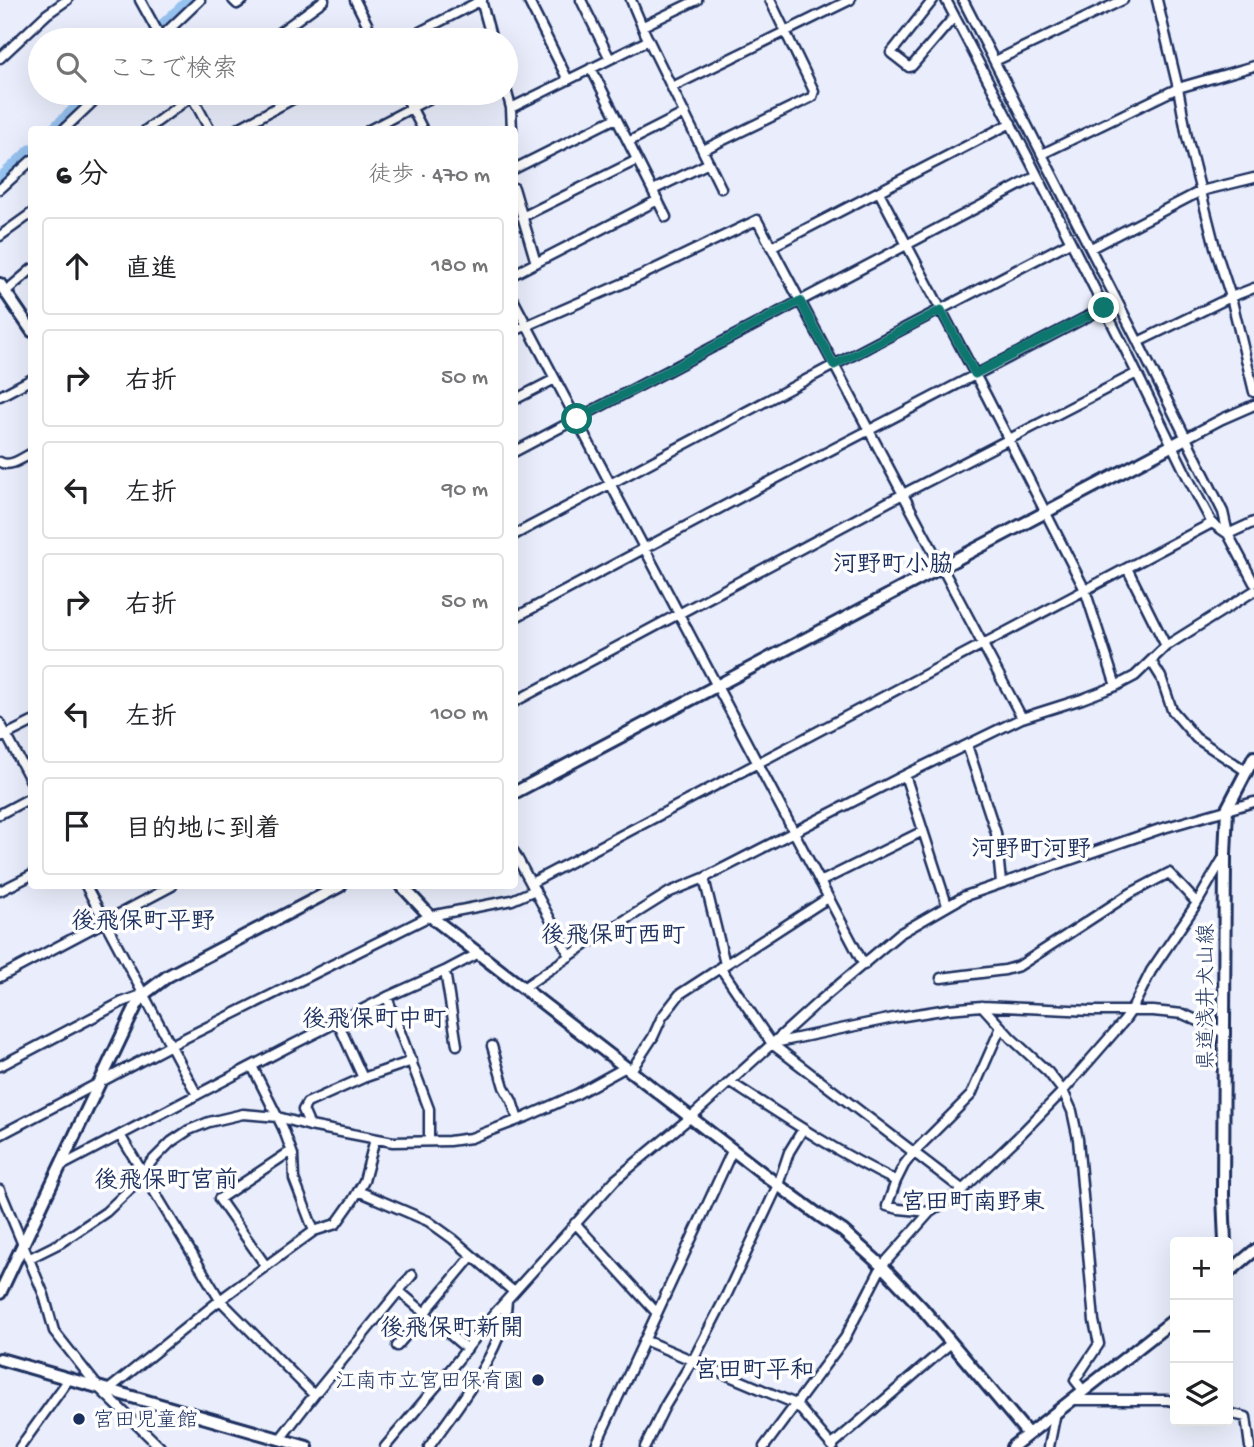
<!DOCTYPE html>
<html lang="ja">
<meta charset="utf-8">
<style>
:root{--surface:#fff;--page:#f2f2f2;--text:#202124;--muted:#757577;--line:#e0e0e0}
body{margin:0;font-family:"Gochi Hand","Klee One",sans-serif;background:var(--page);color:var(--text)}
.controls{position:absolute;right:21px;bottom:21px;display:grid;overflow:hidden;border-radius:7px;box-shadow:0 7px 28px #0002}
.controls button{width:63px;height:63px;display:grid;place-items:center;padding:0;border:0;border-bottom:2px solid var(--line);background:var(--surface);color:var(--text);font:35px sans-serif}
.stop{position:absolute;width:21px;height:21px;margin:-16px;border:5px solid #0f766e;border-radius:50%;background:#fff}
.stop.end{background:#0f766e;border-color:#fff;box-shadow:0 2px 7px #0008}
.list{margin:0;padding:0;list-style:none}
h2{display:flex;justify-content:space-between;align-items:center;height:91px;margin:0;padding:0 28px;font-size:30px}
h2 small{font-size:23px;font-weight:400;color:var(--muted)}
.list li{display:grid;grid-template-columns:46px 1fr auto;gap:21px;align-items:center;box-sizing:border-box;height:98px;margin:0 14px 14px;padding:0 14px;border:2px solid var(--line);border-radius:7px}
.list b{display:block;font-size:26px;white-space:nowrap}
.list em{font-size:23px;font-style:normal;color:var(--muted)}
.icon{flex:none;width:38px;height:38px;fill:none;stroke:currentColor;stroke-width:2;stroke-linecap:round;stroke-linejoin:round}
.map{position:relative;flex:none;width:1254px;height:1447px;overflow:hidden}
.search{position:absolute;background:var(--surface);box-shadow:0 7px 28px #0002;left:28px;top:28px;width:490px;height:77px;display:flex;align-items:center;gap:18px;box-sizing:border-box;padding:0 24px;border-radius:38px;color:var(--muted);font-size:26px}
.panel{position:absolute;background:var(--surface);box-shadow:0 7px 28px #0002;left:28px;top:126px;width:490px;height:763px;border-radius:7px}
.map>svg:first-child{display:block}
</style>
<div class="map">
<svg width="1254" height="1447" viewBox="0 0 1254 1447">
<rect width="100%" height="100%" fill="#eaeefc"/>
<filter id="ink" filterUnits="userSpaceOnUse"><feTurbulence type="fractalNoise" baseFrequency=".0143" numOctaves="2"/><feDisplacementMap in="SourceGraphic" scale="14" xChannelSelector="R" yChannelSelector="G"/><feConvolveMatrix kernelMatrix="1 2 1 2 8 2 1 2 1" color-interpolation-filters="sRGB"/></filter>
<g filter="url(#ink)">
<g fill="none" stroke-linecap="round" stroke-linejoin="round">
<path stroke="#96c2ef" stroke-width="18" d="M 151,40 L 194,0
M 57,130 L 96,93
M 0,183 L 32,153"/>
<g stroke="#1b2f5e" stroke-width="13">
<path id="street" d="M 140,0 L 162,40
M 233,0 L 237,4 L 243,0
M 355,0 L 375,40
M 481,0 L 492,40
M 528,0 L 568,80
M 581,0 L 610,59
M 631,0 L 645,33 L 721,188
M 933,0 L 891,53 L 909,67 L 912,66 L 954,17
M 946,0 L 1028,157 L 1125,349 L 1188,478 L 1212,523 L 1228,534
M 963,0 L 1138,342 L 1223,512 L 1228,534 L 1254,583
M 1157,0 L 1178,88 L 1187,137 L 1216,251 L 1231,297 L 1254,392
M 643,26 L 697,0
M 158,40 L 200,0
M 269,40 L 324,0
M 404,40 L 482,0
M 0,58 L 47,14 L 67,0
M 995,61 L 1123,0
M 591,68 L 666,217
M 672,87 L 850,0
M 506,89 L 511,108 L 512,130
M 190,93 L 210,130
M 404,93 L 423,130
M 511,108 L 649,40
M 63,130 L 102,93
M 146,130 L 196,93
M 235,130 L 304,93
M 369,130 L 440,93
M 628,142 L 685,113
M 703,150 L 812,97 L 814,91 L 770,0
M 1042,154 L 1178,88 L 1254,66
M 514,169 L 616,118
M 514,188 L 536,263
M 0,189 L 32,160
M 653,190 L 709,163
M 879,192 L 987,397 L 1085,590 L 1116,686
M 522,217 L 637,160
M 0,236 L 32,213
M 771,247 L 1011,123
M 1091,248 L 1201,191 L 1254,178
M 514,274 L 658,200
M 5,292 L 32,269
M 514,301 L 864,965
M 514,331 L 640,276 L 757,220 L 1022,718
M 1138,342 L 1231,297 L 1254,288
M 0,396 L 32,379
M 514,400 L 555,379
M 1186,438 L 1222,419 L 1254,405
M 514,452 L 1037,176
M 0,462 C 10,468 22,458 32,453
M 1228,534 L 1254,522
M 514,535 L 834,365 L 1070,242
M 1127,568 L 1166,646
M 514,618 L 754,490 L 1104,308
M 1151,661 L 1161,677 L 1172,710 L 1196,738 L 1246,771
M 514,702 L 903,494 L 1137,373
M 0,723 L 32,783
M 0,738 L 32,722
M 967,745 L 996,833 L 1001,883
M 905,775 L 947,905
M 0,814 L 32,797
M 514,852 L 570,956
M 704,878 L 725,964
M 820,882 L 923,831
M 531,883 L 1212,523
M 86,886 L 197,1095
M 0,891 L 32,875
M 720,967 L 772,1044 L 963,1190
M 445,971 L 457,1045
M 0,977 L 172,886
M 941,978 L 1005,970 L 1019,966 L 1131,893 L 1169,873 L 1197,903
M 523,988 L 590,942 L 670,892 L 704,878 L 905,775 L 1022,718 L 1082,699 L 1116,686 L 1135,676 L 1166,646 L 1254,591
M 387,997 L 429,1109 L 429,1141
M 982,1006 L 1011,1038 L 1048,1072 L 1063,1091 L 1072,1111 L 1078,1139 L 1094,1321 L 1099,1344 L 1075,1380 L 1083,1390
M 338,1023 L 363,1078
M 774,1043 L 898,1017 L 948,1009 L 982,1006 L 1092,1011 L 1153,1011 L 1183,1014 L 1225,1033
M 492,1046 L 504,1087 L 512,1101 L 518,1120
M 0,1066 L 122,1002 L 144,994
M 252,1066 L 283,1128 L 293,1155 L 294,1179 L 314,1231
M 629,1069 L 634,1066 L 653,1037 L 662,1017 L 680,994 L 828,898
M 730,1082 C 784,1117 838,1153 896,1181
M 310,1126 L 303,1110 L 307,1103 L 363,1078 L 412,1061
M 0,1135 L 171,1045 L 430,916 L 512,900 L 535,890
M 120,1135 L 220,1300 L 314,1395
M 61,1166 L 292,1045 L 387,997 L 445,971 L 479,953
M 0,1190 L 44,1295 L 54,1331 L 99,1388 L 160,1447
M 358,1191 L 428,1221 L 453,1239 L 514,1292
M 930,1212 L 899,1209 L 887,1206 L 896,1181 L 904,1165 L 914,1152 L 971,1095 L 1001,1027
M 575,1223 L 656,1312
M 30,1258 L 60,1243 L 106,1212 L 129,1190 L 152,1161 L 171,1142 L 189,1130 L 209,1122 L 243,1114 L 278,1117 L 310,1126 L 393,1142 L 449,1141 L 471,1138 L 526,1117 L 577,1094 L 626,1067
M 266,1266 L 219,1199 L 291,1151
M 399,1291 L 467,1349
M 644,1340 L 796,1404 L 833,1447
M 397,1346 L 472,1256
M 108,1390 L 220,1300 L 266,1266 L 314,1231 L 336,1224 L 353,1200 L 364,1181 L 375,1139
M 1071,1400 L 1168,1400 L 1175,1402
M 1228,1413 L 1246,1417 L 1250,1447
M 280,1439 L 314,1395 L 412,1275
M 832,1445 L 951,1343
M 20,1447 L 69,1379
M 385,1447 L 450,1370 L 495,1313 L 615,1180 L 691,1117 L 816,1004 L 899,934 L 965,896 L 1160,829 L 1254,802
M 429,1447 C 456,1408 506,1348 507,1300
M 595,1447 L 733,1149
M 645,1447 L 665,1406 L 693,1360 L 727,1294 L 778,1185 L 789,1152 L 803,1129
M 764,1447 L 845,1338 L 882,1266 L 930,1212 L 958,1194 L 1016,1139 L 1063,1091 L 1124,1021 L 1131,1011 L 1151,971 L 1197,903 L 1225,855
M 1049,1447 L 1056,1412"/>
</g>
<g stroke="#1b2f5e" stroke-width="16">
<path id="secondary" d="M 0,284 L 32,331
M 514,793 L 1186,438
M 402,886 L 430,916 L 778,1185 L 820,1216 L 843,1231 L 882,1266 L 922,1308 L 1028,1434
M 1225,1242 L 1223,1195 L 1225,855 L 1227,809 L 1254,757
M 1228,1273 L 1254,1251
M 0,1293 L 136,1006 L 144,994 L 168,976 L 340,886
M 0,1359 L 307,1447
M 1012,1447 L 1175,1319"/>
</g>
<use href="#street" stroke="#fff" stroke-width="8"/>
<use href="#secondary" stroke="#fff" stroke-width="10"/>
</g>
</g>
<g fill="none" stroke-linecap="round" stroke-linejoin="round" filter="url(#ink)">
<path stroke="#0f766e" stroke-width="9" d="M 577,419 L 800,301 L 834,365 L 941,310 L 975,374 L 1104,308"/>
</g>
<g fill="#1b2f5e" stroke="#fff" stroke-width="2.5">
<circle cx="538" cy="1380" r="7"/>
<circle cx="79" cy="1419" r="7"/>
</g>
<g text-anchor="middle" stroke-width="7" stroke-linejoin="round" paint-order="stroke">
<g font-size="21" fill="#1b2f5e" stroke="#fff">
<text transform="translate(1205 997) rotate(-90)" y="7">県道浅井犬山線</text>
</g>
<g font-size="21" fill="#1b2f5e" stroke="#fff" text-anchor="end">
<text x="524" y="1387">江南市立宮田保育園</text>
<text x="93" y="1426" text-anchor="start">宮田児童館</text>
</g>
<g font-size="24" font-weight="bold" fill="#1b2f5e" stroke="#fff">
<text x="893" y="571">河野町小脇</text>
<text x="1031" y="856">河野町河野</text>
<text x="143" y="928">後飛保町平野</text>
<text x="613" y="942">後飛保町西町</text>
<text x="374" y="1026">後飛保町中町</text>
<text x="166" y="1187">後飛保町宮前</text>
<text x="973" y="1209">宮田町南野東</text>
<text x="452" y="1335">後飛保町新開</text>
<text x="754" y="1377">宮田町平和</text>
</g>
</g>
</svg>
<div class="controls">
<button>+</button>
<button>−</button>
<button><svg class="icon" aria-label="layers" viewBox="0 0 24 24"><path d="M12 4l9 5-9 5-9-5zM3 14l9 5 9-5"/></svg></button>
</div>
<div class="stop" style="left:577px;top:419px"></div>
<div class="stop end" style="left:1104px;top:308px"></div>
<div class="search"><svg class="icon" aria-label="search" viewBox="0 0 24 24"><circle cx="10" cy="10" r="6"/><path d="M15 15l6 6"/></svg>ここで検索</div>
<section class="panel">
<h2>6 分<small>徒歩 · 470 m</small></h2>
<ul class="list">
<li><svg class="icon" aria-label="ahead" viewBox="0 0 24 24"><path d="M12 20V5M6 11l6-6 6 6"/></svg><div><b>直進</b></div><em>180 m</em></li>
<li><svg class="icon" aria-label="right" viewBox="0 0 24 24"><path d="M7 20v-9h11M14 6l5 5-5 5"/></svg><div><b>右折</b></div><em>50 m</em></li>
<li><svg class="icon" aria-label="left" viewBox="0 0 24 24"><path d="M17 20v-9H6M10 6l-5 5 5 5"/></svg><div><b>左折</b></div><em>90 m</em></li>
<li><svg class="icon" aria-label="right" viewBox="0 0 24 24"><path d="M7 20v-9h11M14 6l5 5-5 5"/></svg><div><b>右折</b></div><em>50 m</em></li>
<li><svg class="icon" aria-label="left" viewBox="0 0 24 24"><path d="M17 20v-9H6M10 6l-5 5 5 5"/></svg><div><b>左折</b></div><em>100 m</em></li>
<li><svg class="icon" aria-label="arrive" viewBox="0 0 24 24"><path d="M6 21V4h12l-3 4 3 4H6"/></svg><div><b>目的地に到着</b></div></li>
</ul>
</section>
</div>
